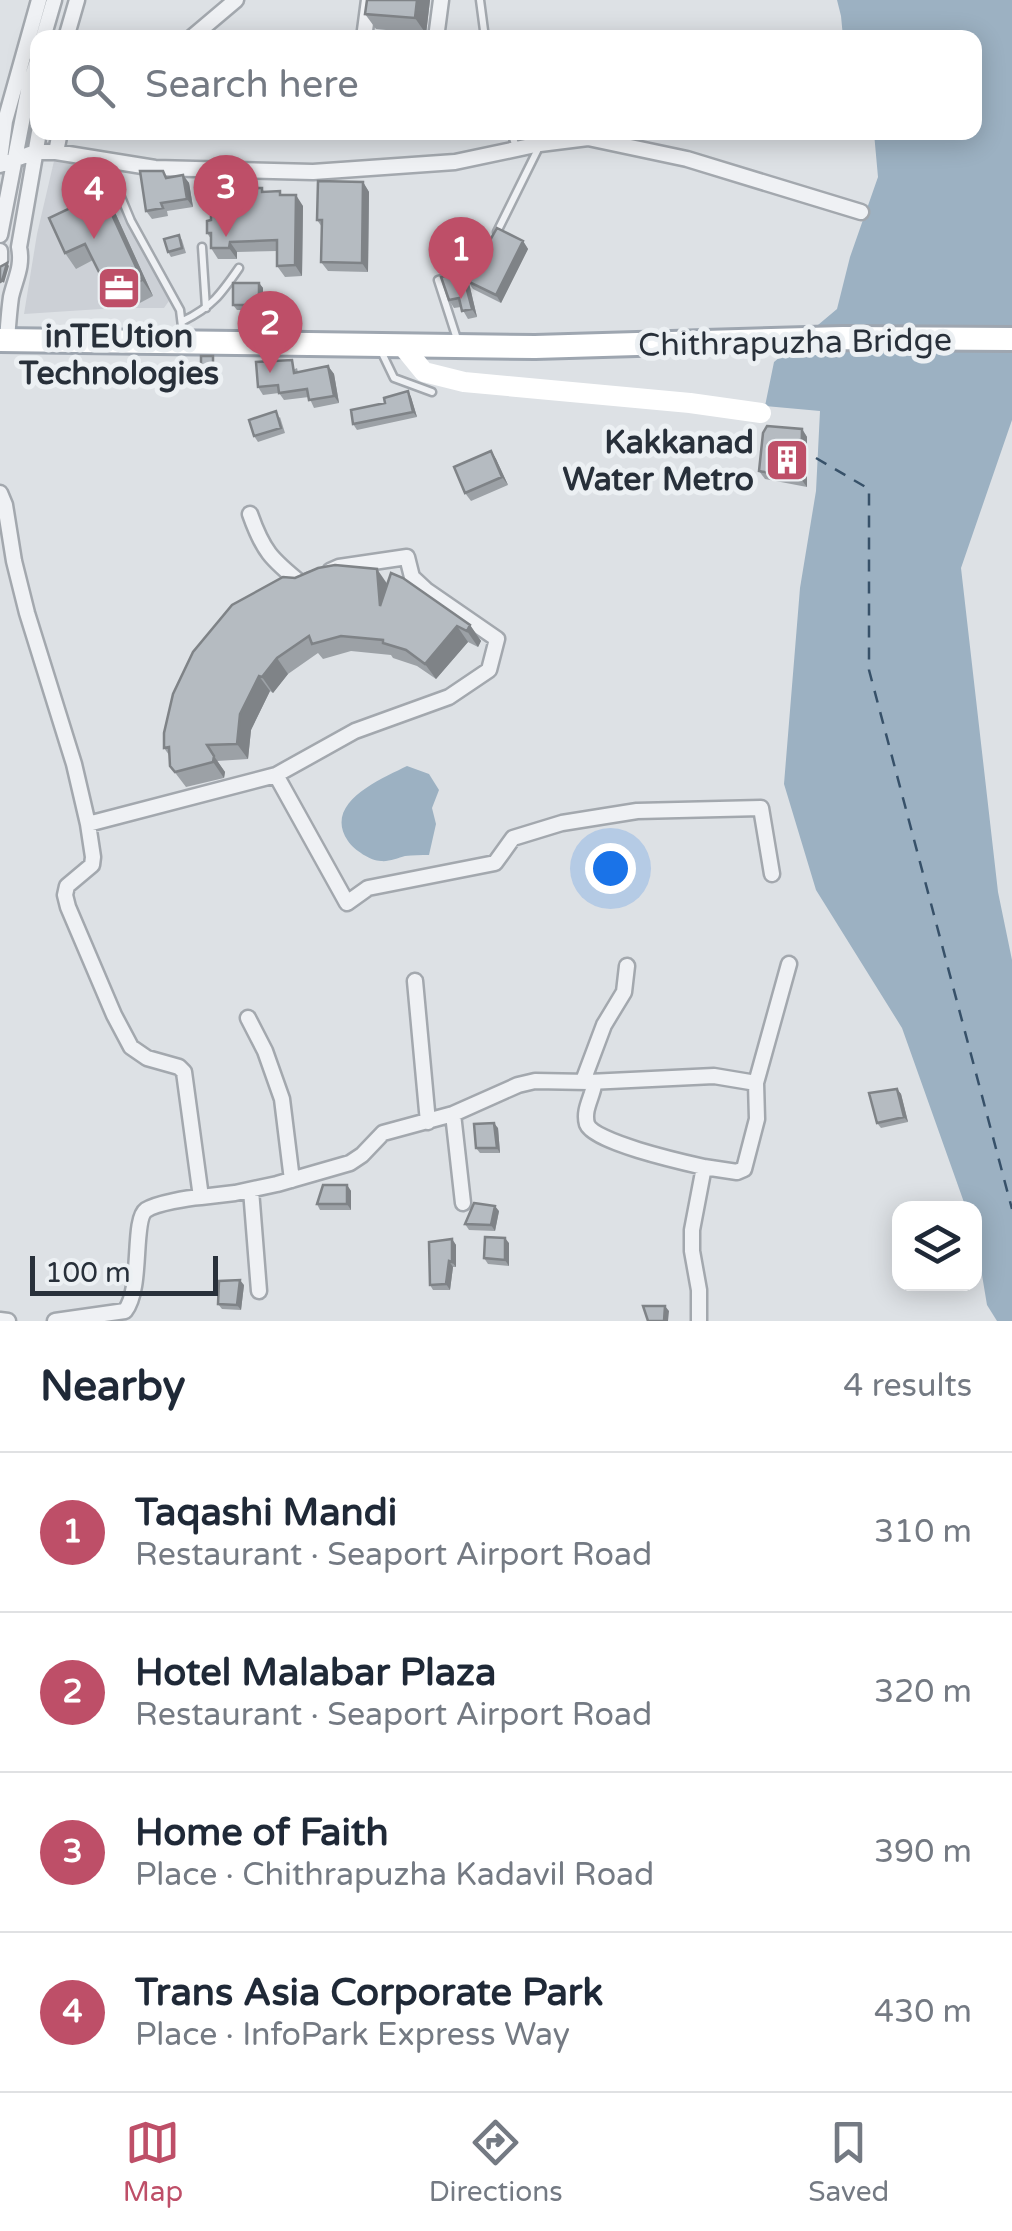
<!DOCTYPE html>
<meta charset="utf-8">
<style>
:root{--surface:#fff;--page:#f2f2f3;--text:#1f2937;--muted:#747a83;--line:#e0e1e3;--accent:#be4f68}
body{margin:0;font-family:"Varela Round",sans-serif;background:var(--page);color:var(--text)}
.controls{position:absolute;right:30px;bottom:30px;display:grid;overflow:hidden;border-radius:20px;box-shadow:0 5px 25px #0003}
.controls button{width:90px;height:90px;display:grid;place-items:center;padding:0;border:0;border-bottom:2px solid var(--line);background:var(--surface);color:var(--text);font:50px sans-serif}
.scale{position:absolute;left:30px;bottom:25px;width:188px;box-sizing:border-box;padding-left:10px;border:5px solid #28303a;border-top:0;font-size:28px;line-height:35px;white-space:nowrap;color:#28303a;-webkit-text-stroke:8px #ecf0f3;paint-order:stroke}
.you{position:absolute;left:610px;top:868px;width:35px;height:35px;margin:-25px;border:8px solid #fff;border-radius:50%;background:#1a73e8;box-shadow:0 0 0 15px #1a73e833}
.badge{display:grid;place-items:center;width:65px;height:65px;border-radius:50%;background:var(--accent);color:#fff;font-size:32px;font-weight:700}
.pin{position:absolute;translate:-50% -82px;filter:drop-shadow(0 2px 5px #0008)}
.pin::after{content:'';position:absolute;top:52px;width:35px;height:30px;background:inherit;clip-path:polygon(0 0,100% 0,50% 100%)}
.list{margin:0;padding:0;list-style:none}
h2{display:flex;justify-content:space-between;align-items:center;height:130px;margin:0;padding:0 40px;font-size:42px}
h2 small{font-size:32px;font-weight:400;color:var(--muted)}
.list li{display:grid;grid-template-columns:65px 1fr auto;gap:30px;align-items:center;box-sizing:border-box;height:160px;padding:0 40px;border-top:2px solid var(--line)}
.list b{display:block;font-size:38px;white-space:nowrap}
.list p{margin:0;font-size:32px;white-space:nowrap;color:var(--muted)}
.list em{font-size:32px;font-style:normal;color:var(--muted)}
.icon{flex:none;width:55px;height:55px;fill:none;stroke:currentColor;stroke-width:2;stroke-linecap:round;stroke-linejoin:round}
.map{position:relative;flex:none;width:1012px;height:1321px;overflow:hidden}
.search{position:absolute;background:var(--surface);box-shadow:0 5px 25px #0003;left:30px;right:30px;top:30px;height:110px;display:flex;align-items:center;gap:25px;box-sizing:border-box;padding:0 35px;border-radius:20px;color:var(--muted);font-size:38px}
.sheet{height:770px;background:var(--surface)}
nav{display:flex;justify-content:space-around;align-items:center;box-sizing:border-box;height:140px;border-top:2px solid var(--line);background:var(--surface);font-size:28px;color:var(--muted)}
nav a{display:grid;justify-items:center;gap:5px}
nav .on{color:var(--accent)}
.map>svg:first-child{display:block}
</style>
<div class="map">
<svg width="1012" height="1321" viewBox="0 0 1012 1321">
<rect width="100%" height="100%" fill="#dde1e5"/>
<path fill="#ccd0d6" d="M 54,161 L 107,169 L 171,298 L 164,308 L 116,308 L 24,314 L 37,234 Z"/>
<path fill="#9cb1c2" d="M 837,0 L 1012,0 L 1012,420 L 961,568 L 998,892 L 1012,960 L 1012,1321 L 997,1321 L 987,1305 L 975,1233 L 974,1208 L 966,1208 L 902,1028 L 816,890 L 784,784 L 800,588 L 816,491 L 820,411 L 765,406 L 774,362 L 837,309 L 850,257 L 878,177 L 874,133 L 974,132 L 974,38 L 843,37 L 841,16 Z
M 407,766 L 429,774 L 439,790 L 432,808 L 436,824 L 429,855 C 421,855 413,855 405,856 C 398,858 388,862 381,861 C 371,861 354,850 348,841 C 322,803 381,779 407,766 Z"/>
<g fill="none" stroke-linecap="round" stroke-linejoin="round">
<path stroke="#375169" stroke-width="2.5" stroke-dasharray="12 10" stroke-linecap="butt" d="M 816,458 L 869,489 L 869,670 L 1012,1209"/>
<g stroke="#a3a8ae" stroke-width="11">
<path id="lane" d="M 480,0 L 485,38
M 511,132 L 516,147
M 106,161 L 131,221 L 180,310 L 183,335
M 497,232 L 540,145
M 202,247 L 206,308
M 183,321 C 212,307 221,294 239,268
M 457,339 L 438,280 L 477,269
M 382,353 L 394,378 L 432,392"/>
</g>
<g stroke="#a3a8ae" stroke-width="19">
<path id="street" d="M 43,38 L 54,0
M 66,38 L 77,0
M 191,38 L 236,0
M 364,38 L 369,0
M 436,38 L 441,0
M 56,152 L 60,132
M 0,159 L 5,121 L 39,0
M 0,165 L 35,152 L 56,152 L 155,168 L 313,172 L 455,162 L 540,144 L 588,138 L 687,159 L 861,212
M 0,235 L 29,86 L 38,58
M 0,251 L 0,260
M 7,340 C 8,326 9,311 11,297 C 15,279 23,267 19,247 L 39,132
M 0,493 L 5,505 L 14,561 L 27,613 L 74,764 L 88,824 L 93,857 L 92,865 L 67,886 L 65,895 L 68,907 L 114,1015 L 131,1047 L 147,1058 L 179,1067 L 184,1072 L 201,1197 C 188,1198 157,1203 146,1210 C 132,1220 143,1288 125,1311 L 55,1321
M 250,514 C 263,551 271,559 302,584 L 311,580
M 276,775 L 347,903 L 368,888 L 495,863 L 513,838 L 562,823 L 637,811 L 761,808 L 772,874
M 88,824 L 276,775 L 355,731 L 449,697 L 489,670 L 497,639 L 426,590 L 412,577 L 407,557 L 339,567 L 330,571
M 415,981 L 428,1122
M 248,1018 L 265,1051 L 282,1099 L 292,1180
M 583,1081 L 604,1025 L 624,992 L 627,966
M 589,1082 L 714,1076 L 756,1083
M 453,1114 L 463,1203
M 704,1167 L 737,1172 L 744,1169 L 757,1119 L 756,1083 L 789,964
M 251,1190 L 259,1291
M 201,1197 L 235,1193 L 277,1184 L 350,1163 L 362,1155 L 383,1133 L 453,1114 L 518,1085 L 535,1081 L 589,1082 L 594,1085 C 592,1098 583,1110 587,1124 C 593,1142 682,1162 704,1167 L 692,1230 L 692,1251 L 699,1290 L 699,1321
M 0,1320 L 8,1321"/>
</g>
<g stroke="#9ea6b0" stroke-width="28">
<path id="primary" d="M 0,340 L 535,347 L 843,338 L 1012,339"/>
</g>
<use href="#lane" stroke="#eff1f4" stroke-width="6"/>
<use href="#street" stroke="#eff1f4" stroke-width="14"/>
<path stroke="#fff" stroke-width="20" d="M 402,345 L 424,372 L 464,382 L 690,403 L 761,413"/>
<use href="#primary" stroke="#fff" stroke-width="22"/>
</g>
<path fill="#9ca1a6" d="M 430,0 L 426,34 L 376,29 L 365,14 Z
M 183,175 L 189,183 L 193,207 L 167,211 L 168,216 L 152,219 L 146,211 L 168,178 Z
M 363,182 L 369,192 L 368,272 L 328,271 L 321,262 L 322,227 L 317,220 Z
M 262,188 L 264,192 L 283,195 L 303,206 L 302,276 L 285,277 L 277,266 L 277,251 L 237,252 L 237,259 L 218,259 L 211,248 L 211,239 L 207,233 L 211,220 L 226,196 Z
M 102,193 L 113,208 L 153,296 L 138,304 L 133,297 L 128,300 L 126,297 L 117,302 L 106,286 L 93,260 L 76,269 L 65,253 Z
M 179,235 L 182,240 L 186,253 L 171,257 L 168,252 Z
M 523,241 L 528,249 L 501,303 L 473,289 L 469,283 L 477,317 L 468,319 L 461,307 L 454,308 L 449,300 L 468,280 Z
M 259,283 L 263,288 L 263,310 L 237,310 L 233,305 Z
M 328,366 L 334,374 L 339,403 L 314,408 L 309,397 L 284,400 L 279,393 L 263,395 L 258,387 L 297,368 L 298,372 Z
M 408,391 L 411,397 L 417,417 L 357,430 L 353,424 L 385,403 Z
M 280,417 L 285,433 L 258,442 L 254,436 Z
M 802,429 L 807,437 L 807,487 L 765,479 L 759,471 Z
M 491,451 L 496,459 L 508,485 L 471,501 L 465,493 Z
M 387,584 L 470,625 L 481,641 L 478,647 L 468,642 L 436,679 L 417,666 L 393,658 L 391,655 L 351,651 L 323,659 L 318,653 L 288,674 L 273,693 L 270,691 L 251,730 L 248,759 L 217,761 L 225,772 L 224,778 L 186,787 L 170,766 L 169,755 L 164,748 L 164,733 Z
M 897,1089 L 901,1094 L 908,1122 L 881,1128 L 877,1123 Z
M 498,1128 L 500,1153 L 480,1153 L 476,1148 Z
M 347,1185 L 351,1191 L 351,1210 L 320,1210 L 317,1204 Z
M 499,1211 L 495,1231 L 469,1230 L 465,1224 Z
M 452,1239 L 456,1245 L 456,1267 L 453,1267 L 450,1290 L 433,1290 L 430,1285 Z
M 509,1243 L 509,1266 L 488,1264 L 484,1258 Z
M 244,1285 L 241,1310 L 222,1309 L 218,1304 Z"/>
<path fill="#7f8387" d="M 417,0 L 430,0 L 426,34 L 415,18 Z
M 183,175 L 189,183 L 193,207 L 187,199 Z
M 363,182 L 369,192 L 368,272 L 362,263 Z
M 102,193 L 113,208 L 153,296 L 142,280 Z
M 296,195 L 303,206 L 302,276 L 295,265 Z
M 523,241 L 528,249 L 501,303 L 496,295 Z
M 230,242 L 237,252 L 237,259 L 229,248 Z
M 7,263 L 9,266 L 4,283 L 2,281 Z
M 462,271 L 468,279 L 477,317 L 472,309 Z
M 259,283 L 263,288 L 263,310 L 259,305 Z
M 328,366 L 334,374 L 339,403 L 334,396 Z
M 408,391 L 411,397 L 417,417 L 413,412 Z
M 802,429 L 807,437 L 807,487 L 801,479 Z
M 491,451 L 496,459 L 508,485 L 502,477 Z
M 377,569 L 388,585 L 380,606 Z
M 470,625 L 481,641 L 478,647 L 467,631 Z
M 457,626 L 468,642 L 436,679 L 425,664 Z
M 277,658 L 288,674 L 273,693 L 262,677 Z
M 259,676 L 270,691 L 251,730 L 248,759 L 237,744 L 240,714 Z
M 214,756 L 225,772 L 224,778 L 213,762 Z
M 897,1089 L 901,1094 L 908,1122 L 904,1117 Z
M 494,1123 L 498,1128 L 500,1153 L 497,1148 Z
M 347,1185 L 351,1191 L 351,1210 L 347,1204 Z
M 495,1206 L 499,1211 L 495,1231 L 491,1225 Z
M 505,1238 L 509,1243 L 509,1266 L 505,1260 Z
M 452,1239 L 456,1245 L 456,1267 L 452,1262 Z
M 449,1261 L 453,1267 L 450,1290 L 446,1284 Z
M 240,1280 L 244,1285 L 241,1310 L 237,1305 Z
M 665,1306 L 669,1311 L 668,1321 L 664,1321 Z"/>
<path fill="#b5bbc1" stroke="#7f8387" stroke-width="2.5" d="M 367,0 L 417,0 L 415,18 L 365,14 Z
M 140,171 L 163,171 L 166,178 L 183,175 L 187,199 L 161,203 L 163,208 L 146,211 Z
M 318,181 L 363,182 L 362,263 L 321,262 L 322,220 L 317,220 Z
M 245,188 L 262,188 L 262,192 L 280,191 L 280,195 L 296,195 L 295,265 L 277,266 L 277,240 L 230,242 L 229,248 L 211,248 L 211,233 L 207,233 L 207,221 L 211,220 L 211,196 L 226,196 L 226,193 L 244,192 Z
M 102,193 L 142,280 L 127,288 L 124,281 L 117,284 L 116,281 L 106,286 L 85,244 L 65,253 L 49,218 Z
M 497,228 L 523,241 L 496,295 L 467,281 Z
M 179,235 L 182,248 L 168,252 L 164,239 Z
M 7,263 L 2,281 L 0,282 L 0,267 Z
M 462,271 L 472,309 L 462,311 L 459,298 L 449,300 L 441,277 Z
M 233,283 L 259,283 L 259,305 L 233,305 Z
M 201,356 L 213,356 L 213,367 L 201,367 Z
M 292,360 L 294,373 L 328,366 L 334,396 L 309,400 L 307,389 L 279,393 L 278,385 L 258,387 L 256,362 Z
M 408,391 L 413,412 L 353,424 L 351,410 L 385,403 L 384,398 Z
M 276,411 L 281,428 L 254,436 L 249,420 Z
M 767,426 L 802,429 L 801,479 L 759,471 L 763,433 Z
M 491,451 L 502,477 L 465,493 L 454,467 Z
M 335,565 L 377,569 L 380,606 L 391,573 L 403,578 L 470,625 L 467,631 L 457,626 L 425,664 L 406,650 L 383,643 L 383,640 L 341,636 L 312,644 L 309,636 L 277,658 L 262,677 L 259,676 L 240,714 L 237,744 L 207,745 L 214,756 L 213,762 L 175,772 L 170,766 L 169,747 L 164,748 L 164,733 L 173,694 L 193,652 L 232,605 L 283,577 L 295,578 L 318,568 Z
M 897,1089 L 904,1117 L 877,1123 L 869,1093 Z
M 494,1123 L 497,1148 L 476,1148 L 474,1124 Z
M 323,1185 L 347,1185 L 347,1204 L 317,1204 Z
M 474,1203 L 495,1206 L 491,1225 L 465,1224 Z
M 485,1237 L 505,1238 L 505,1260 L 484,1258 Z
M 452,1239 L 452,1262 L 449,1261 L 446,1284 L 430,1285 L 429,1242 Z
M 240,1280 L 237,1305 L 218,1304 L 219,1281 Z
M 643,1306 L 665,1306 L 664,1321 L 648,1321 Z"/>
<defs>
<g id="office-square" transform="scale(2.25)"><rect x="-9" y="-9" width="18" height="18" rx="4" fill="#be4f68" stroke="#ecf0f3"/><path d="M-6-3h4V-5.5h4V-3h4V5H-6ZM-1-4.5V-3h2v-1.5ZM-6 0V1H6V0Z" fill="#fff"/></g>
<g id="building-square" transform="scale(2.25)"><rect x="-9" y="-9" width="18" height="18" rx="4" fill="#be4f68" stroke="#ecf0f3"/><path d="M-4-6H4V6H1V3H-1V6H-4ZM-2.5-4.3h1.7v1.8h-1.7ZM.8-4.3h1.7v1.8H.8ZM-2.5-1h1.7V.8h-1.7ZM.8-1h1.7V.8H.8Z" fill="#fff"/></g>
</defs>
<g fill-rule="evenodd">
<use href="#office-square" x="119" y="288"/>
<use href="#building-square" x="787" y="460"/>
</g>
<g text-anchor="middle" stroke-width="10" stroke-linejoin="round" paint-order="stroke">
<g font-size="32" font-weight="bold" fill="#28303a" stroke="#ecf0f3">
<text x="119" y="347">inTEUtion<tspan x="119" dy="37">Technologies</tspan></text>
<text x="754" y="453" text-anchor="end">Kakkanad<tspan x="754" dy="37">Water Metro</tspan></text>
</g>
<g font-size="32" fill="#28303a" stroke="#ecf0f3">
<text transform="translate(795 342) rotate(-1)" y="11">Chithrapuzha Bridge</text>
</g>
</g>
</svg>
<div class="controls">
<button><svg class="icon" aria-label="layers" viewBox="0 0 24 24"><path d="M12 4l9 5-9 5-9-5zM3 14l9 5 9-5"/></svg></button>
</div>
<div class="scale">100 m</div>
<div class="you"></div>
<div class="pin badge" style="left:461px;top:299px">1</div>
<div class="pin badge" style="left:270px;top:373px">2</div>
<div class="pin badge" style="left:226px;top:237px">3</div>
<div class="pin badge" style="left:94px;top:239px">4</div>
<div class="search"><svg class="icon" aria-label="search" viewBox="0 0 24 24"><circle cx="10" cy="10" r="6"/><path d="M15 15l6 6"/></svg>Search here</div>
</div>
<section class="sheet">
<h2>Nearby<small>4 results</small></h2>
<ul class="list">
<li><span class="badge">1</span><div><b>Taqashi Mandi</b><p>Restaurant · Seaport Airport Road</p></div><em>310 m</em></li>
<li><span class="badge">2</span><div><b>Hotel Malabar Plaza</b><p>Restaurant · Seaport Airport Road</p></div><em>320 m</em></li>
<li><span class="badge">3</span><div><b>Home of Faith</b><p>Place · Chithrapuzha Kadavil Road</p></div><em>390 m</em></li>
<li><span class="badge">4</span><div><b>Trans Asia Corporate Park</b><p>Place · InfoPark Express Way</p></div><em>430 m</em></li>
</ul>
</section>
<nav>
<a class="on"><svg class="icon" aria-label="map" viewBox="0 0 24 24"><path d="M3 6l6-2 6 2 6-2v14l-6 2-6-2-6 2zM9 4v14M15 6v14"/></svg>Map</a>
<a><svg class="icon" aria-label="directions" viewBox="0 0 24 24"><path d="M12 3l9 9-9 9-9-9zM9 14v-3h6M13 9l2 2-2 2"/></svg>Directions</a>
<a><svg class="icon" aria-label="saved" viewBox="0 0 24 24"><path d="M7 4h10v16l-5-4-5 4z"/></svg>Saved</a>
</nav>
